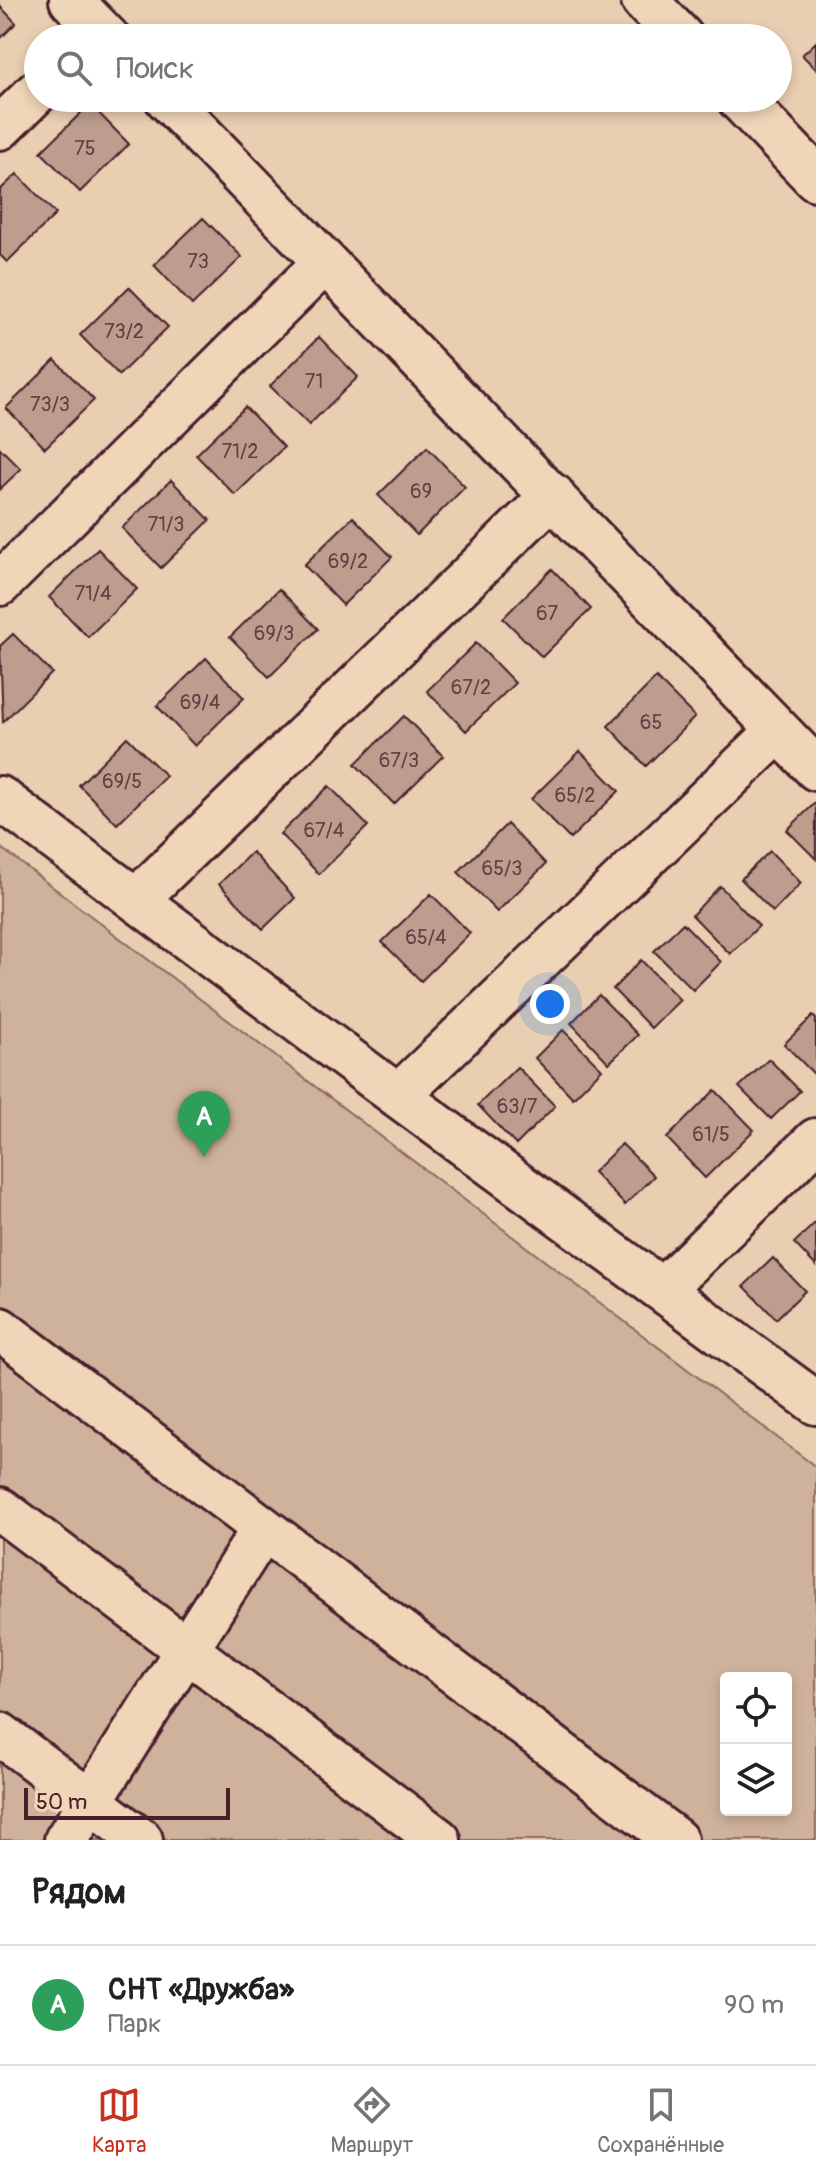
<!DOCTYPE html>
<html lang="ru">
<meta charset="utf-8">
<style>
:root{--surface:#fff;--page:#f6f6f6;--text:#202124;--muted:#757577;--line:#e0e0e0;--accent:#c8321e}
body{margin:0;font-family:Pangolin,sans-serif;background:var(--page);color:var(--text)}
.controls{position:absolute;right:24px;bottom:24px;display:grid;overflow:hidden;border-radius:8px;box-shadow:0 4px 12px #0003}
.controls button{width:72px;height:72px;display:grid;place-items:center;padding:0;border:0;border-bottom:2px solid var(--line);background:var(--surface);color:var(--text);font:40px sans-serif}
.scale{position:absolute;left:24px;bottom:20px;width:206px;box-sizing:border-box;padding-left:8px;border:4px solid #4a1f2b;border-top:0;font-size:22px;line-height:28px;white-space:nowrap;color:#4a1f2b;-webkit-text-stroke:6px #f0d6b8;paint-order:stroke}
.you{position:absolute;left:550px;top:1004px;width:28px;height:28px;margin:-20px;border:6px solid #fff;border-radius:50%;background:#1a73e8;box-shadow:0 0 0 12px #1a73e833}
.badge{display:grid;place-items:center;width:52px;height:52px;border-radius:50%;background:var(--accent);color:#fff;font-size:26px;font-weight:700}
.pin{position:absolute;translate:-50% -66px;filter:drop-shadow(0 2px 4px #0008)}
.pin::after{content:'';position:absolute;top:42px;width:28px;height:24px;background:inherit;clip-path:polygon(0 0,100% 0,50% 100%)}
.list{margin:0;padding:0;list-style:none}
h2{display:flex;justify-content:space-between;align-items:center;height:104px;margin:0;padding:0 32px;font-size:34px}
h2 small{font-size:26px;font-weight:400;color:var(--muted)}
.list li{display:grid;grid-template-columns:52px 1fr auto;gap:24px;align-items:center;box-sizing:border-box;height:120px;padding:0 32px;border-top:2px solid var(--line)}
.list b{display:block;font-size:30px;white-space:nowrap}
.list p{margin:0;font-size:26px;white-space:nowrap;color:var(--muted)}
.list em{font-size:26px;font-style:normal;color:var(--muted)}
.icon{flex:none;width:44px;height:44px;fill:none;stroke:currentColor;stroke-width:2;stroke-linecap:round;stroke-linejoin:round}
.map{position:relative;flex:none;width:816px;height:1840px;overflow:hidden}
.search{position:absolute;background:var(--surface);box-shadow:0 4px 12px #0003;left:24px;right:24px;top:24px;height:88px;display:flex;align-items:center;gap:20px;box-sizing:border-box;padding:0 28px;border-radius:44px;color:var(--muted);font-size:30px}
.sheet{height:224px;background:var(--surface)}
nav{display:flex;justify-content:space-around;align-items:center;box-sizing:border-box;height:112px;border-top:2px solid var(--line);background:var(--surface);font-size:22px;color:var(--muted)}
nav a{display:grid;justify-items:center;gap:4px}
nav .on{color:var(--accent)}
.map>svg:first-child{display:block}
</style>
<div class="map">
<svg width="816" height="1840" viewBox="0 0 816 1840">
<rect width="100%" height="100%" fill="#e9cfb2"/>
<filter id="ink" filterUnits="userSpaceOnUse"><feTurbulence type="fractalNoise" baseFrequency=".0125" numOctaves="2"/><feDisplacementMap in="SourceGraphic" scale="16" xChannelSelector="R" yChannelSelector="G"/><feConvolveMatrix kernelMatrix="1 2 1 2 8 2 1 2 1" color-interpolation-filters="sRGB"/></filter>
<g filter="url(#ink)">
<path fill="#cfb29c" stroke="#8c6864" stroke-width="2" fill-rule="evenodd" d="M 0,847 L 816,1467 L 816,1840 L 0,1840 ZM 726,1678 L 786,1678 L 786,1810 L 726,1810 Z"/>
<path fill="#bd9d8d" stroke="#4a1f2b" stroke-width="2" d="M 0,6 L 16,23 L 0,39 Z
M 816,42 L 816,69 L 802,55 Z
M 90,104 L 129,144 L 80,192 L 41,152 Z
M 17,174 L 56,214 L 7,262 L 0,255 L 0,190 Z
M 203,218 L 242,257 L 192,305 L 154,265 Z
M 129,287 L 168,327 L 119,375 L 80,335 Z
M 319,337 L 358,377 L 309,425 L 270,386 Z
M 55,360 L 94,400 L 45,448 L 6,408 Z
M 245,407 L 284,447 L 235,495 L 196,455 Z
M 427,447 L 465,487 L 417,535 L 378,495 Z
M 0,448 L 21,469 L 0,489 Z
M 171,480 L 210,520 L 161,568 L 122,528 Z
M 353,517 L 392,557 L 343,605 L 304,565 Z
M 98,549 L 137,589 L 88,637 L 49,597 Z
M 552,569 L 591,609 L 542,657 L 503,618 Z
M 279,589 L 318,629 L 269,677 L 230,637 Z
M 13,634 L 52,673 L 3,722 L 0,646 Z
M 476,643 L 515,683 L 466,731 L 427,691 Z
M 206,658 L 244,698 L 195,746 L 157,706 Z
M 656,678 L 695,717 L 646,766 L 608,726 Z
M 404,716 L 443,756 L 394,804 L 355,764 Z
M 127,737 L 166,776 L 117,824 L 79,785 Z
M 580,751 L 619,791 L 570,839 L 531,799 Z
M 329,786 L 368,826 L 319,874 L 280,834 Z
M 816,802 L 816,859 L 787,830 Z
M 507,824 L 546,864 L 497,912 L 458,872 Z
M 770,851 L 801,883 L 773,912 L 741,879 Z
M 252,852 L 295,898 L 263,929 L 219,884 Z
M 720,886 L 759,926 L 730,954 L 692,915 Z
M 431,894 L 470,933 L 421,981 L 382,942 Z
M 683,923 L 721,962 L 693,990 L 654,951 Z
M 641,960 L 680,1000 L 651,1028 L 613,989 Z
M 599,995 L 638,1035 L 609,1063 L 571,1023 Z
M 813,1016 L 816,1019 L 816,1076 L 784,1044 Z
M 563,1030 L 602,1069 L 573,1098 L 535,1058 Z
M 769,1059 L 800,1091 L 771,1119 L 739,1087 Z
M 517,1067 L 555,1106 L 516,1145 L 478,1105 Z
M 715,1090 L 754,1130 L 705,1178 L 667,1138 Z
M 622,1144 L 654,1176 L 625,1205 L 593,1172 Z
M 816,1222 L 816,1266 L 794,1243 Z
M 773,1258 L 805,1291 L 776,1319 L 744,1286 Z"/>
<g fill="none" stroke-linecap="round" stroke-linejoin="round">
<g stroke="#4a1f2b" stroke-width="48">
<path id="minor" d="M 71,0 L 108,38
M 166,98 L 816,769
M 0,128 L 38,91
M 0,584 L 324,263
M 0,798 L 398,1096 L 816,1403
M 137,899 L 553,495
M 398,1096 L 778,731
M 663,1289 L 816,1140
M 0,1329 L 676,1840
M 0,1509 L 439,1840
M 0,1734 L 141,1840
M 66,1840 L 263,1529"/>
</g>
<g stroke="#4a1f2b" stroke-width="50">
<path id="major" d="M 644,0 L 681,38
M 739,98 L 816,178"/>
</g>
<use href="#minor" stroke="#f0d6b8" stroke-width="42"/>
<use href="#major" stroke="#f0d6b8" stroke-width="44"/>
</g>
</g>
<g text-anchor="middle" stroke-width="8" stroke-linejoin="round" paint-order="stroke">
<g font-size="20" fill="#673e44">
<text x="85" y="155">75</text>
<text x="198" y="268">73</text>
<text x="124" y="338">73/2</text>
<text x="314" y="388">71</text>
<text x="50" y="411">73/3</text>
<text x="240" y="458">71/2</text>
<text x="421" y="498">69</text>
<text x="166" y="531">71/3</text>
<text x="348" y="568">69/2</text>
<text x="93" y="600">71/4</text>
<text x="547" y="620">67</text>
<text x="274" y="640">69/3</text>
<text x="471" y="694">67/2</text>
<text x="200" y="709">69/4</text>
<text x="651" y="729">65</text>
<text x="399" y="767">67/3</text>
<text x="122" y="788">69/5</text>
<text x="575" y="802">65/2</text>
<text x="324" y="837">67/4</text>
<text x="502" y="875">65/3</text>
<text x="426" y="944">65/4</text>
<text x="517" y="1113">63/7</text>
<text x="711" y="1141">61/5</text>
</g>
</g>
</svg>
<div class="controls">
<button><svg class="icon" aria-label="locate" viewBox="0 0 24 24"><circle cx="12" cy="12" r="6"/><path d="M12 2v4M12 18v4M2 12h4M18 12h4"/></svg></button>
<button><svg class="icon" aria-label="layers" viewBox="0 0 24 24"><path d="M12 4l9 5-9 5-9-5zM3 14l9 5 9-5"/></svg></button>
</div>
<div class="scale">50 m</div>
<div class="you"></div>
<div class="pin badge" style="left:204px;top:1157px;background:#2e9e5b">A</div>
<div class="search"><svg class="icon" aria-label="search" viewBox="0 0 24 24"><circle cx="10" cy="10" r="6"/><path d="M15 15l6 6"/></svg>Поиск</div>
</div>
<section class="sheet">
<h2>Рядом<small></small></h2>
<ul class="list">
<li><span class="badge" style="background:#2e9e5b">A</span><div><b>СНТ «Дружба»</b><p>Парк</p></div><em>90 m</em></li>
</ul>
</section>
<nav>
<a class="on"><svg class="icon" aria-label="map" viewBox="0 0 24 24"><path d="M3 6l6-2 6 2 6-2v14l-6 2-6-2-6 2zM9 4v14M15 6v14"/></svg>Карта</a>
<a><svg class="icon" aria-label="directions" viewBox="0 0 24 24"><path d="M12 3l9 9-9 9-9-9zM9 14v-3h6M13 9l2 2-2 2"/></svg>Маршрут</a>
<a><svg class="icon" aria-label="saved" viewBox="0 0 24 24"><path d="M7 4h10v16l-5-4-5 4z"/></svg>Сохранённые</a>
</nav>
